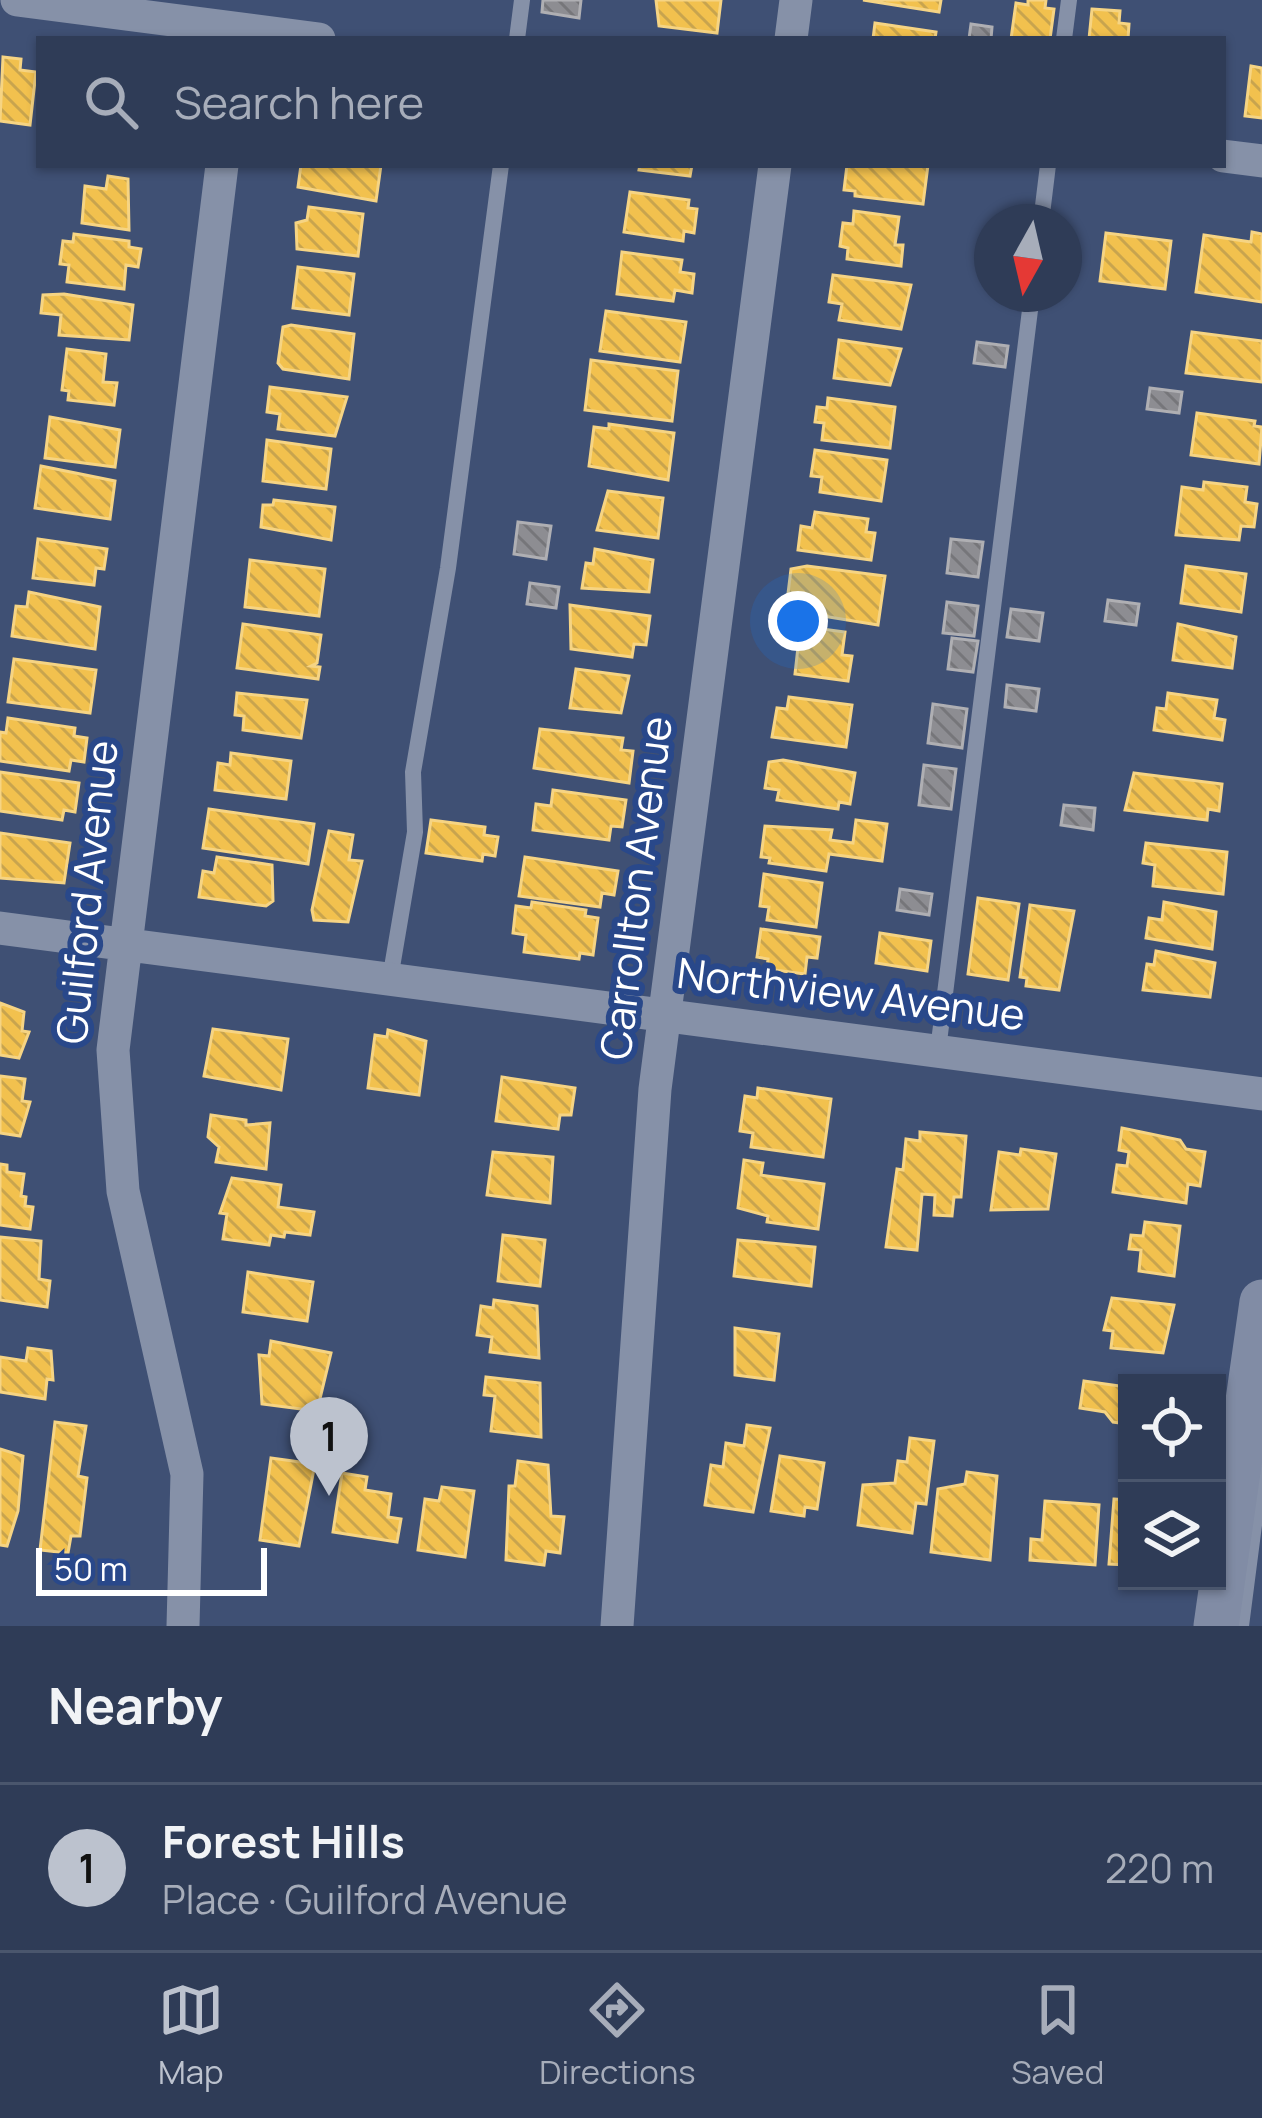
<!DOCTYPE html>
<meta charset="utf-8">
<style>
:root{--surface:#2f3c57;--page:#37435d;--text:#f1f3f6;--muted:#a7adba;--line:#4a566d;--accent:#bcc2ce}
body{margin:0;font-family:Manrope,sans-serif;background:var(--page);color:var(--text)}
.controls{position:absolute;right:36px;bottom:36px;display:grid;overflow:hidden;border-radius:0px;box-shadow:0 3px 9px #0004}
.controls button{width:108px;height:108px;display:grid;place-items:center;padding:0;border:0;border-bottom:3px solid var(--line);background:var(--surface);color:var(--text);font:60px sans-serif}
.compass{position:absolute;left:974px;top:204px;width:108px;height:108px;border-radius:50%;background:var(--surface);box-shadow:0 3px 9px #0004;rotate:188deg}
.scale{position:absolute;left:36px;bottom:30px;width:231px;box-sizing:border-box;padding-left:12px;border:6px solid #fff;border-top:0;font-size:33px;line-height:42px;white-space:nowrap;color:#fff;-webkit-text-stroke:9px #29488a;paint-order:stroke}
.you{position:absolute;left:798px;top:621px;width:42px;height:42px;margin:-30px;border:9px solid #fff;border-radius:50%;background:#1a73e8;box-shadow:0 0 0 18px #1a73e833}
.badge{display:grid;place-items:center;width:78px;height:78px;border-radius:50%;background:var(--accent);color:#111;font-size:39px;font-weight:700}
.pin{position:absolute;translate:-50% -99px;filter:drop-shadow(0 3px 6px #0008)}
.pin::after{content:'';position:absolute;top:63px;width:42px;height:36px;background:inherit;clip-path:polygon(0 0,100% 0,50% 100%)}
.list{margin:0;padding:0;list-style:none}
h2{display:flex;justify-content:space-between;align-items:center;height:156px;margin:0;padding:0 48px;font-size:51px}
h2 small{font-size:39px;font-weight:400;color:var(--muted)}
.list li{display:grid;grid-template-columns:78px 1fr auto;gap:36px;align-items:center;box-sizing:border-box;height:168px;padding:0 48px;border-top:3px solid var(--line)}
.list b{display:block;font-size:45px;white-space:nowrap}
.list p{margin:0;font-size:39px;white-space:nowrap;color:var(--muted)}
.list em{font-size:39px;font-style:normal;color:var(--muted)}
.icon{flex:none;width:66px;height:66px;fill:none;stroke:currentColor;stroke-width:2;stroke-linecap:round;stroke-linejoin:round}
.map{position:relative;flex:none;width:1262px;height:1626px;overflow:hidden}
.search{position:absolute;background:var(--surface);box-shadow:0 3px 9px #0004;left:36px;right:36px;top:36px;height:132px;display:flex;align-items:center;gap:30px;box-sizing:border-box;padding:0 42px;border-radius:0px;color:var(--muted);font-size:45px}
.sheet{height:324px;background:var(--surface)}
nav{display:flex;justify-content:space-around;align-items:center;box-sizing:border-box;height:168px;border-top:3px solid var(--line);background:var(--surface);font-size:33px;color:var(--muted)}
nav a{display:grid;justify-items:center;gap:6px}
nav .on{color:var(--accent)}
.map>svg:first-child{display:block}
</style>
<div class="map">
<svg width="1262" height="1626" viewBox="0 0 1262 1626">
<defs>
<pattern id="homes-back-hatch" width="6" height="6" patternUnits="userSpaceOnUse" patternTransform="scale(3)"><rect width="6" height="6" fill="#f2c14e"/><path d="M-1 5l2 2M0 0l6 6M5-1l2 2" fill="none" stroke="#c8a44e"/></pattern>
<pattern id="industry-back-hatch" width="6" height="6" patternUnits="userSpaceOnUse" patternTransform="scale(3)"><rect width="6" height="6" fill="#8d8d92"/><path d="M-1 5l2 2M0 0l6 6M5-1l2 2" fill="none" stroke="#76767a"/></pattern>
</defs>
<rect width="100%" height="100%" fill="#3f5074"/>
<path fill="url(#homes-back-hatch)" stroke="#f6d483" stroke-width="3" d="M 656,0 L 721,0 L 717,33 L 659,26 Z
M 863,0 L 941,0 L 939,12 Z
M 1028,0 L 1046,0 L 1045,8 L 1054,9 L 1050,39 L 1011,39 L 1016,3 L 1028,5 Z
M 1092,9 L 1120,11 L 1119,23 L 1129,24 L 1128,39 L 1089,39 Z
M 875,23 L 936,32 L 935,39 L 873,39 Z
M 3,57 L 21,59 L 20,70 L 36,72 L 30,125 L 0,121 Z
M 1251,66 L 1262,68 L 1262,118 L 1245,116 Z
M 301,165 L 381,165 L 376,201 L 298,187 Z
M 640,165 L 692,165 L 690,176 L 639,170 Z
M 847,165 L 928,165 L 923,204 L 855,196 L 855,191 L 844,190 Z
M 108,176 L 128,179 L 129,230 L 82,223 L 85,186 L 106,189 Z
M 630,192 L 689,200 L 688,208 L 697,209 L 694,233 L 684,231 L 683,241 L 624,232 Z
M 309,207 L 363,214 L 358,256 L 297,249 L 296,223 L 307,220 Z
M 854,211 L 899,217 L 895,245 L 903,245 L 901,266 L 847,259 L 848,248 L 840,246 L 843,223 L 853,224 Z
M 1252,232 L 1262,234 L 1262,302 L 1196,292 L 1204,235 L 1251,242 Z
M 1106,233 L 1171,241 L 1165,289 L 1100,281 Z
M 74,234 L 129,241 L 129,247 L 141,249 L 138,267 L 126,265 L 124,289 L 67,282 L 69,265 L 60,264 L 63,241 L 73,242 Z
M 622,252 L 682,260 L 680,272 L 694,274 L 692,293 L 675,290 L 673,301 L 617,294 Z
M 298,267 L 354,274 L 349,315 L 293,308 Z
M 833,275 L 911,285 L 901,329 L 839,320 L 842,304 L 829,302 Z
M 64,294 L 133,305 L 129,340 L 59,335 L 61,315 L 41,313 L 43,295 Z
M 606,311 L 686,322 L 680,362 L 600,351 Z
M 291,325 L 354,334 L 349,379 L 283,369 L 278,363 L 283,327 Z
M 1192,332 L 1262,341 L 1262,382 L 1186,373 Z
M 839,340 L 901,349 L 890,385 L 834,378 Z
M 67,349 L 106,354 L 103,382 L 117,383 L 114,405 L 68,400 L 69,391 L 62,390 Z
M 591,360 L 678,371 L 672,421 L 585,410 Z
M 270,387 L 347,397 L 335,436 L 278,429 L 280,414 L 267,412 Z
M 828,398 L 895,407 L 890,448 L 822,440 L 824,423 L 815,422 L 817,407 L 827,408 Z
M 1197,413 L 1255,421 L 1254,426 L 1262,427 L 1259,464 L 1191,455 Z
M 50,417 L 120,430 L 115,467 L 45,458 Z
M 609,424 L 674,433 L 668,480 L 589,466 L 594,427 L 609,429 Z
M 267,440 L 331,449 L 326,489 L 263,481 Z
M 815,450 L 887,460 L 881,501 L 820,492 L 822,477 L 811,476 Z
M 41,466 L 115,481 L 110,519 L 35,508 Z
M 1204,482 L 1247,487 L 1245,502 L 1257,504 L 1254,527 L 1241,526 L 1239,540 L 1176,535 L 1182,487 L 1203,490 Z
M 608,491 L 663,498 L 658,538 L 597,530 Z
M 274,500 L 335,507 L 331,540 L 261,527 L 263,505 L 273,505 Z
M 815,512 L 868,519 L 866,532 L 875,533 L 871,560 L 798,550 L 801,526 L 812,528 Z
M 38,539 L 107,549 L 104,569 L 96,568 L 94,585 L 33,578 Z
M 595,549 L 653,560 L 649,592 L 582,588 L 586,563 L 593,564 Z
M 250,560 L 325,569 L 319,616 L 245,607 Z
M 807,566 L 885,576 L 878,625 L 786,610 L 791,569 Z
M 1186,566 L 1246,574 L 1241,612 L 1181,603 Z
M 29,592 L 100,607 L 95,649 L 12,636 L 16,606 L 27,607 Z
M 570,605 L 650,616 L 646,645 L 634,644 L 632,657 L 571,649 Z
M 243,624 L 321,635 L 317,663 L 311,666 L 320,667 L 318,679 L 237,668 Z
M 1178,624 L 1236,637 L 1232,668 L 1173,660 Z
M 807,627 L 845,632 L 842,655 L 852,656 L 848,681 L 795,674 L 799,638 L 806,639 Z
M 14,659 L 96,670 L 90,713 L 8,702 Z
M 576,669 L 629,676 L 621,713 L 570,708 Z
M 237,693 L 307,700 L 301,738 L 243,730 L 244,716 L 235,715 Z
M 1168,693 L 1217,700 L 1214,718 L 1225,720 L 1222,740 L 1154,730 L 1157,708 L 1166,709 Z
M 789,697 L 852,705 L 846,747 L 772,737 L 777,708 L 787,709 Z
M 8,718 L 75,728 L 74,736 L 87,738 L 84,762 L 71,760 L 69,771 L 0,761 L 0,732 L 6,733 Z
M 540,729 L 623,738 L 621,750 L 633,751 L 629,783 L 534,768 Z
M 231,753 L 291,761 L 286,799 L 215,790 L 218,763 L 230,765 Z
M 783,760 L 855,773 L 850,804 L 839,802 L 838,809 L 777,800 L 779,790 L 765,788 L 769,762 Z
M 0,772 L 79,783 L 75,812 L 64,810 L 62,820 L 0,811 Z
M 1134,773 L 1222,784 L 1219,811 L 1208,809 L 1207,820 L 1125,810 Z
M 553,790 L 626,800 L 622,827 L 611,826 L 609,840 L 533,830 L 536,804 L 551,806 Z
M 209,809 L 314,824 L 308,864 L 203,848 Z
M 431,820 L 485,827 L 484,835 L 498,837 L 495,856 L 483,854 L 482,861 L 426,853 Z
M 856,820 L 887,824 L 882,861 L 829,854 L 826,871 L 769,863 L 770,858 L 761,857 L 765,826 L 832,830 L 830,840 L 853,843 Z
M 329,831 L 353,835 L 349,860 L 362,861 L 348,922 L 314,920 L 312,910 Z
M 0,833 L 70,843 L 64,883 L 0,878 Z
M 1146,843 L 1227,852 L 1223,894 L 1153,886 L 1155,865 L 1143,863 Z
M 217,857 L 272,865 L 273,901 L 266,906 L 199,897 L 203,871 L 214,873 Z
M 525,857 L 618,871 L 614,895 L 602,893 L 600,907 L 519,896 Z
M 764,874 L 822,883 L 816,927 L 767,920 L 769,907 L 760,906 Z
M 978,898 L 1019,904 L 1008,980 L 968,974 Z
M 532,902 L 586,910 L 585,916 L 598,918 L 593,955 L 580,953 L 579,959 L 524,952 L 526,935 L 513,933 L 516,906 L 531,908 Z
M 1164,902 L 1216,912 L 1212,949 L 1146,938 L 1149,918 L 1162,920 Z
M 1030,905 L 1074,911 L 1059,990 L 1026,986 L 1027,978 L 1020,977 Z
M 761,929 L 820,937 L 817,958 L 807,957 L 805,974 L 767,969 L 768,959 L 757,957 Z
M 880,933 L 931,941 L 927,971 L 876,963 Z
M 1156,951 L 1215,963 L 1210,997 L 1143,990 L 1147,964 L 1154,965 Z
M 0,1003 L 24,1012 L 22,1031 L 29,1032 L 19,1058 L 0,1055 Z
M 213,1029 L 288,1039 L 281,1090 L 204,1076 Z
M 388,1030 L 426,1041 L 419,1095 L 368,1088 L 375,1035 L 387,1037 Z
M 0,1076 L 25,1079 L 22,1101 L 30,1102 L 20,1136 L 0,1133 Z
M 502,1077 L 575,1088 L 571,1115 L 560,1115 L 558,1129 L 496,1121 Z
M 758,1088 L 831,1099 L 823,1157 L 751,1147 L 753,1133 L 740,1131 L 745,1096 L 757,1098 Z
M 211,1115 L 246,1120 L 246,1125 L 270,1123 L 266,1169 L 216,1162 L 219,1147 L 208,1137 Z
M 1122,1128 L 1180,1140 L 1186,1149 L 1205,1152 L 1200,1186 L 1188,1184 L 1186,1203 L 1113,1192 L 1117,1165 L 1127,1166 L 1129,1152 L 1119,1150 Z
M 920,1132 L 966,1136 L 961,1197 L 954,1197 L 952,1216 L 934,1215 L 935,1195 L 922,1194 L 917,1250 L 886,1247 L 897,1169 L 903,1170 L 906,1139 L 920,1141 Z
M 1021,1149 L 1056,1154 L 1048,1209 L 991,1210 L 999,1152 L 1020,1155 Z
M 493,1152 L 553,1157 L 550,1203 L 487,1195 Z
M 744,1160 L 763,1163 L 761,1175 L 824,1184 L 818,1229 L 767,1222 L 768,1216 L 738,1208 Z
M 0,1164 L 7,1165 L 7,1172 L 24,1174 L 21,1196 L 26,1197 L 25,1206 L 33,1207 L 30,1229 L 0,1225 Z
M 232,1178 L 281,1185 L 278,1207 L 314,1212 L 310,1235 L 285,1232 L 284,1237 L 271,1235 L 269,1245 L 223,1239 L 227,1214 L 220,1213 Z
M 1145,1222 L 1180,1226 L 1174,1276 L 1139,1271 L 1141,1250 L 1129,1249 L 1131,1235 L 1143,1236 Z
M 503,1235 L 545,1240 L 540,1286 L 498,1281 Z
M 0,1237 L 41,1241 L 39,1279 L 50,1281 L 47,1307 L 0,1300 Z
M 738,1240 L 815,1247 L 811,1286 L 734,1276 Z
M 248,1272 L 313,1282 L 307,1321 L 243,1312 Z
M 1112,1298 L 1174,1305 L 1163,1353 L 1111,1348 L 1113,1331 L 1104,1330 Z
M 494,1300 L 537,1306 L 539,1358 L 490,1352 L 492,1337 L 477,1335 L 481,1306 L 493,1308 Z
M 735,1328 L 779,1334 L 774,1380 L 735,1375 Z
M 271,1341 L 331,1353 L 317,1411 L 262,1404 L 259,1355 L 269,1356 Z
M 28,1348 L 51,1351 L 53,1380 L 47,1379 L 45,1399 L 0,1392 L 0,1357 L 26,1361 Z
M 486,1377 L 540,1383 L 541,1437 L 491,1431 L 495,1396 L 484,1395 Z
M 1084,1381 L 1127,1387 L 1127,1424 L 1113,1422 L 1105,1412 L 1080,1408 Z
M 55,1422 L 86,1426 L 78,1476 L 87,1478 L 80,1536 L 71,1536 L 68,1553 L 40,1550 Z
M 747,1425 L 770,1428 L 753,1512 L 705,1505 L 711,1465 L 723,1467 L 726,1443 L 744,1446 Z
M 910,1438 L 934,1441 L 926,1504 L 916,1503 L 912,1533 L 858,1525 L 863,1485 L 895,1483 L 898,1461 L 907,1462 Z
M 0,1449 L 23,1456 L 18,1511 L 7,1546 L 0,1545 Z
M 780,1456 L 824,1463 L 817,1509 L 805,1507 L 804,1516 L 771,1511 Z
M 271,1458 L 315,1464 L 299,1546 L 260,1540 Z
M 518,1461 L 548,1465 L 551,1516 L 564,1517 L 560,1553 L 546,1551 L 544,1565 L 506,1560 L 509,1486 L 515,1486 Z
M 967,1472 L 997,1476 L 990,1560 L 931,1552 L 938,1489 L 965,1484 Z
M 342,1473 L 367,1477 L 365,1490 L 391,1494 L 388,1517 L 401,1519 L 397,1542 L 333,1532 Z
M 442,1487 L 474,1491 L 465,1557 L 418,1550 L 425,1499 L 439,1501 Z
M 1114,1499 L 1127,1500 L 1127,1565 L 1109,1564 Z
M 1045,1501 L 1099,1505 L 1095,1565 L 1030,1560 L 1031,1539 L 1042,1540 Z"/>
<path fill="url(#industry-back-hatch)" stroke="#afafb3" stroke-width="3" d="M 543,0 L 581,0 L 579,18 L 542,12 Z
M 971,24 L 992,27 L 991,39 L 969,39 Z
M 977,342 L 1008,346 L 1005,367 L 974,363 Z
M 1150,388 L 1182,392 L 1179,413 L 1147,409 Z
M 518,522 L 551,526 L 546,559 L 514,554 Z
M 951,539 L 983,542 L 978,577 L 947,573 Z
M 530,583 L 559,587 L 556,608 L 527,604 Z
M 1108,600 L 1139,604 L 1136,625 L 1105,621 Z
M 947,602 L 978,606 L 974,636 L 943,633 Z
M 1011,609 L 1043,613 L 1039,641 L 1007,637 Z
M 952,638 L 978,641 L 973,672 L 948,669 Z
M 1007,685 L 1039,689 L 1036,711 L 1005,707 Z
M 933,704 L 967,709 L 962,748 L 928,743 Z
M 924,765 L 956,769 L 951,809 L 919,805 Z
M 1064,805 L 1095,808 L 1093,830 L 1061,825 Z
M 900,889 L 932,894 L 929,915 L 897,910 Z"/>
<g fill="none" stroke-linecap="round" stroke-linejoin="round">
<path stroke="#8691a8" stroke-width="16" d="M 517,39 L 522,0
M 1064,39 L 1069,0
M 1041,222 L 1048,165
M 390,979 L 415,832 L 413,772 L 448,568 L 501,165
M 938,1050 L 1032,294
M 1241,1626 L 1262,1463"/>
<path stroke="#8691a8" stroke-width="33" d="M 17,0 L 319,39
M 791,39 L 796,0
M 1223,156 L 1262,161
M 0,928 L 1262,1094
M 183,1626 L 187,1474 L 123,1191 L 113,1050 L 222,165
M 617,1626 L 655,1089 L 775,165"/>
<path stroke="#818ca5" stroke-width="45" d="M 1216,1626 L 1262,1302"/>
</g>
<g text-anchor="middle" stroke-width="12" stroke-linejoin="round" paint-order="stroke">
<g font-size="42" fill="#fff" stroke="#29488a">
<text transform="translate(636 888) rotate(-83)" y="15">Carrollton Avenue</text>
<text transform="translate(87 892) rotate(-84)" y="15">Guilford Avenue</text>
<text transform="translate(851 994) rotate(7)" y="15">Northview Avenue</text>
</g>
</g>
</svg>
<div class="controls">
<button><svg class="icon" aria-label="locate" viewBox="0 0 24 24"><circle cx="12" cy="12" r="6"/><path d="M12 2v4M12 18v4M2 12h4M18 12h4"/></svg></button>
<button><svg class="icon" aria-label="layers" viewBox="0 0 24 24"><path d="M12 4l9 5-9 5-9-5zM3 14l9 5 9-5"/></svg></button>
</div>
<svg class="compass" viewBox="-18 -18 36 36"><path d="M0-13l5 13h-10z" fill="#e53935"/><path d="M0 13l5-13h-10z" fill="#a7adba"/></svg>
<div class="scale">50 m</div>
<div class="you"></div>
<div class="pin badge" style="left:329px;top:1496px">1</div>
<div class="search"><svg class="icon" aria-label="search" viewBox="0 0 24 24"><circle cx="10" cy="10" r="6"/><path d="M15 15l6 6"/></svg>Search here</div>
</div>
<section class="sheet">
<h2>Nearby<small></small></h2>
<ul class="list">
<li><span class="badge">1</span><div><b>Forest Hills</b><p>Place · Guilford Avenue</p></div><em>220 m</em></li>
</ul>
</section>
<nav>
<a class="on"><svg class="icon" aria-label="map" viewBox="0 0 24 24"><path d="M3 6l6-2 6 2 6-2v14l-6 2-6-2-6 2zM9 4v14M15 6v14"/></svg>Map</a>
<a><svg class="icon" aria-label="directions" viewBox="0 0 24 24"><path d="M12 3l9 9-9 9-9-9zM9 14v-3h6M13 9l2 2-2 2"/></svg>Directions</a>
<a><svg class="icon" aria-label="saved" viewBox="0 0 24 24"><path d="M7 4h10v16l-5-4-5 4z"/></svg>Saved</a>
</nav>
